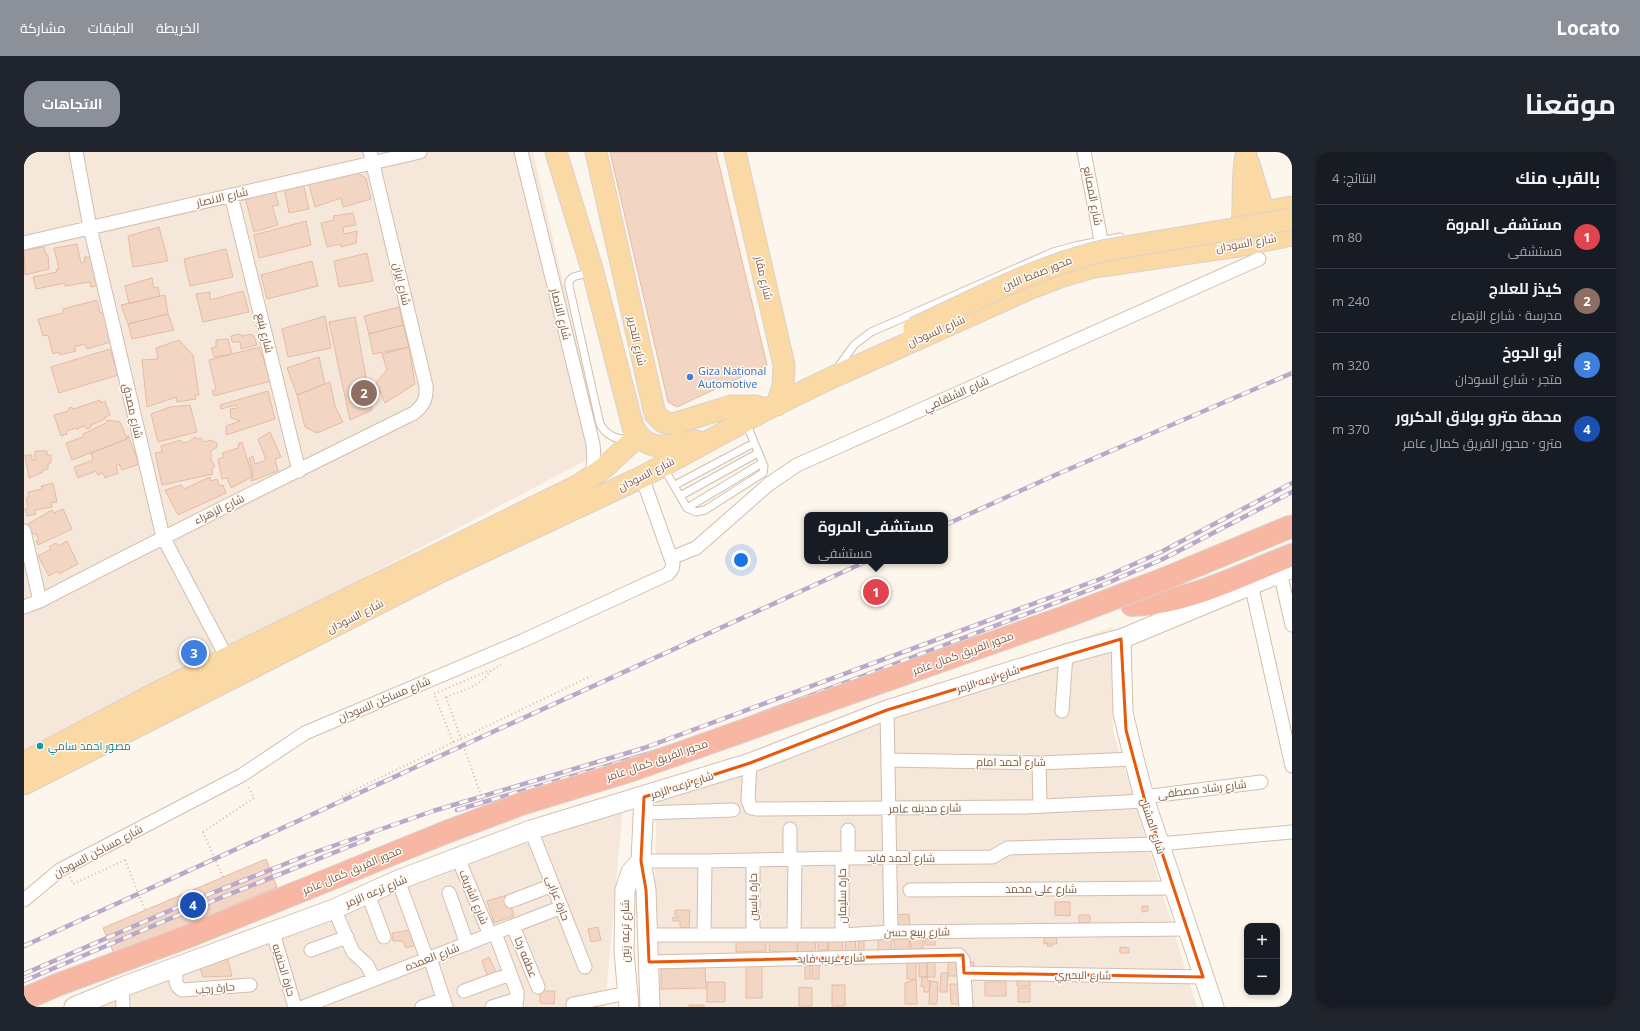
<!DOCTYPE html>
<html lang="ar">
<meta charset="utf-8">
<style>
:root{--surface:#171b24;--page:#20242c;--text:#f1f3f6;--muted:#9ea1a6;--line:#363941;--accent:#8c9099}
body{margin:0;font-family:"Open Sans",Cairo,sans-serif;background:var(--page);color:var(--text);direction:rtl}
.controls{position:absolute;right:12px;bottom:12px;display:grid;overflow:hidden;border-radius:8px;box-shadow:0 2px 6px #0003}
.controls button{width:36px;height:36px;display:grid;place-items:center;padding:0;border:0;border-bottom:1px solid var(--line);background:var(--surface);color:var(--text);font:20px sans-serif}
.you{position:absolute;left:717px;top:408px;width:14px;height:14px;margin:-10px;border:3px solid #fff;border-radius:50%;background:#1a73e8;box-shadow:0 0 0 6px #1a73e833}
.badge{display:grid;place-items:center;width:26px;height:26px;border-radius:50%;background:var(--accent);color:#fff;font-size:13px;font-weight:700}
.pin{position:absolute;translate:-50% -50%;border:2px solid #fff;box-shadow:0 1px 4px #0006}
.popup{position:absolute;left:780px;top:360px;width:144px;height:52px;box-sizing:border-box;display:grid;place-content:center;border-radius:8px;background:var(--surface);filter:drop-shadow(0 1px 3px #0005);font-size:13px;white-space:nowrap;color:var(--muted)}
.popup b{font-size:15px;color:var(--text)}
.popup::after{content:'';position:absolute;left:50%;top:100%;margin-left:-8px;border:8px solid transparent;border-top-color:var(--surface)}
.list{margin:0;padding:0;list-style:none}
h2{display:flex;justify-content:space-between;align-items:center;height:52px;margin:0;padding:0 16px;font-size:17px}
h2 small{font-size:13px;font-weight:400;color:var(--muted)}
.list li{display:grid;grid-template-columns:26px 1fr auto;gap:12px;align-items:center;box-sizing:border-box;height:64px;padding:0 16px;border-top:1px solid var(--line)}
.list b{display:block;font-size:15px;white-space:nowrap}
.list p{margin:0;font-size:13px;white-space:nowrap;color:var(--muted)}
.list em{font-size:13px;font-style:normal;color:var(--muted)}
.map{position:relative;flex:none;width:1268px;height:855px;overflow:hidden;direction:ltr;border-radius:16px}
header{display:flex;align-items:center;gap:24px;box-sizing:border-box;height:56px;padding:0 20px;background:var(--accent);color:#fff}
header strong{font-size:19px}
nav{display:flex;gap:22px;margin-inline-start:auto;font-size:14px}
.intro{display:flex;align-items:center;justify-content:space-between;box-sizing:border-box;height:96px;padding:0 24px}
h1{margin:0;font-size:28px}
.button{padding:10px 18px;border-radius:16px;background:var(--accent);color:#fff;font-size:14px;font-weight:700}
main{display:flex;gap:24px;padding:0 24px}
aside{flex:1;background:var(--surface);border-radius:16px;box-shadow:0 2px 6px #0003}
.map>svg:first-child{display:block}
</style>
<header>
<strong>Locato</strong>
<nav><a>الخريطة</a><a>الطبقات</a><a>مشاركة</a></nav>
</header>
<div class="intro"><h1>موقعنا</h1><a class="button">الاتجاهات</a></div>
<main>
<aside>
<h2>بالقرب منك<small>النتائج: 4</small></h2>
<ul class="list">
<li><span class="badge" style="background:#e0444e">1</span><div><b>مستشفى المروة</b><p>مستشفى</p></div><em>80 m</em></li>
<li><span class="badge" style="background:#8d6e63">2</span><div><b>كيذز للعلاج</b><p>مدرسة · شارع الزهراء</p></div><em>240 m</em></li>
<li><span class="badge" style="background:#3f7fe0">3</span><div><b>أبو الجوخ</b><p>متجر · شارع السودان</p></div><em>320 m</em></li>
<li><span class="badge" style="background:#1a4fb4">4</span><div><b>محطة مترو بولاق الدكرور</b><p>مترو · محور الفريق كمال عامر</p></div><em>370 m</em></li>
</ul>
</aside>
<div class="map">
<svg width="1268" height="855" viewBox="0 0 1268 855">
<rect width="100%" height="100%" fill="#fdf6ec"/>
<path fill="#f5e8da" d="M 0,0 L 509,0 L 578,300 L 0,605 Z
M 1089,475 L 1089,579 L 1173,855 L 628,855 L 633,639 Z
M 599,654 L 581,855 L 66,855 Z"/>
<path fill="#f3d5c3" stroke="#e6bba3" d="M 586,0 L 692,0 L 743,213 L 653,255 L 644,250 Z
M 328,18 L 342,26 L 347,47 L 319,55 L 317,46 L 291,55 L 284,29 Z
M 279,30 L 285,57 L 265,61 L 260,35 Z
M 250,37 L 255,53 L 248,54 L 254,73 L 230,80 L 221,45 Z
M 329,61 L 332,73 L 319,75 L 320,82 L 333,79 L 332,91 L 317,95 L 317,92 L 303,95 L 297,71 L 310,68 L 309,64 Z
M 282,69 L 287,93 L 235,106 L 230,83 Z
M 135,75 L 144,109 L 109,115 L 104,84 Z
M 53,92 L 57,111 L 61,110 L 60,105 L 72,105 L 77,133 L 67,135 L 66,130 L 41,134 L 41,131 L 12,137 L 9,125 L 33,120 L 32,118 L 35,117 L 30,96 Z
M 20,95 L 22,103 L 24,103 L 25,117 L 1,123 L 0,98 Z
M 202,97 L 209,125 L 166,134 L 160,107 Z
M 343,101 L 349,129 L 315,135 L 310,109 Z
M 288,109 L 294,134 L 243,147 L 237,123 Z
M 128,126 L 130,136 L 134,135 L 136,144 L 105,152 L 101,134 Z
M 219,139 L 225,160 L 179,170 L 172,142 L 186,140 L 186,148 Z
M 141,143 L 144,162 L 104,172 L 97,153 Z
M 73,148 L 76,161 L 82,159 L 90,189 L 63,197 L 61,192 L 50,195 L 52,199 L 36,203 L 35,200 L 29,202 L 24,183 L 19,184 L 14,167 L 39,161 L 39,157 Z
M 375,155 L 379,173 L 345,182 L 340,164 Z
M 144,162 L 150,178 L 108,187 L 104,172 Z
M 301,164 L 307,196 L 264,205 L 258,177 Z
M 331,165 L 348,258 L 326,268 L 305,170 Z
M 379,173 L 385,195 L 349,202 L 345,182 Z
M 215,182 L 218,184 L 227,182 L 230,184 L 233,193 L 217,197 L 216,190 L 208,190 L 207,184 Z
M 204,187 L 208,202 L 190,205 L 187,196 L 192,195 L 192,188 Z
M 155,188 L 169,203 L 175,243 L 171,243 L 172,247 L 153,250 L 152,245 L 123,255 L 118,208 L 134,207 L 132,196 Z
M 235,195 L 247,229 L 190,244 L 188,239 L 192,238 L 185,208 Z
M 385,195 L 391,232 L 361,251 L 352,231 L 363,218 L 358,202 Z
M 86,197 L 94,223 L 35,241 L 27,215 Z
M 295,205 L 301,232 L 273,243 L 263,216 Z
M 306,230 L 311,254 L 319,270 L 293,281 L 281,275 L 273,243 Z
M 244,239 L 251,267 L 202,283 L 202,274 L 216,269 L 207,266 L 206,257 L 214,256 L 212,253 L 197,257 L 196,253 Z
M 76,248 L 77,251 L 81,249 L 86,263 L 80,266 L 81,267 L 67,273 L 67,275 L 63,277 L 60,274 L 54,276 L 54,278 L 53,276 L 42,279 L 43,282 L 37,284 L 30,263 L 44,259 L 46,255 L 50,257 Z
M 166,253 L 173,280 L 134,290 L 127,262 L 146,255 Z
M 83,268 L 96,270 L 103,287 L 48,308 L 42,291 L 59,285 L 59,282 L 82,271 Z
M 246,280 L 257,305 L 251,307 L 254,319 L 227,329 L 229,322 L 225,306 L 229,304 L 231,312 L 242,308 L 234,287 Z
M 104,283 L 115,312 L 98,318 L 95,312 L 92,314 L 94,321 L 81,326 L 79,321 L 74,323 L 72,319 L 54,326 L 50,315 L 69,308 L 67,302 L 70,300 L 103,287 Z
M 171,285 L 173,287 L 177,286 L 181,290 L 186,288 L 193,291 L 193,295 L 187,299 L 187,308 L 191,314 L 188,317 L 189,322 L 138,333 L 131,301 L 138,300 L 137,294 L 157,288 L 159,291 L 166,289 Z
M 218,290 L 228,323 L 226,326 L 207,336 L 203,326 L 198,327 L 194,307 L 200,305 L 198,301 L 214,296 L 215,291 Z
M 11,299 L 23,299 L 23,303 L 27,303 L 27,311 L 24,311 L 24,317 L 19,318 L 19,320 L 5,326 L 1,303 L 8,303 L 8,308 L 11,308 Z
M 186,325 L 187,329 L 193,327 L 195,334 L 199,333 L 202,341 L 154,363 L 141,338 L 157,333 L 160,337 Z
M 29,331 L 33,350 L 27,351 L 28,355 L 11,358 L 12,362 L 3,364 L 1,357 L 4,356 L 2,346 L 5,345 L 4,340 L 18,337 L 17,334 Z
M 39,357 L 48,377 L 14,393 L 12,389 L 15,388 L 12,382 L 9,382 L 4,372 L 28,358 L 30,361 Z
M 43,389 L 54,412 L 35,422 L 34,419 L 25,424 L 14,404 L 27,397 L 25,395 L 32,391 L 34,394 Z
M 242,707 L 253,735 L 91,804 L 79,776 Z
M 483,743 L 490,764 L 470,771 L 463,749 Z
M 1031,750 L 1046,750 L 1046,764 L 1031,763 Z
M 1118,754 L 1124,754 L 1124,759 L 1118,760 Z
M 651,758 L 666,758 L 665,776 L 656,775 L 656,769 L 649,769 L 649,765 L 654,766 L 654,763 L 651,763 Z
M 885,762 L 886,776 L 871,776 L 870,763 Z
M 1055,763 L 1066,763 L 1066,770 L 1055,771 Z
M 574,775 L 577,788 L 567,790 L 564,777 Z
M 392,777 L 398,792 L 382,796 L 379,789 L 369,789 L 368,781 Z
M 742,782 L 742,799 L 712,800 L 712,784 Z
M 1020,782 L 1032,783 L 1033,792 L 1028,792 L 1028,794 L 1023,794 L 1024,791 L 1020,792 Z
M 804,783 L 804,798 L 794,798 L 794,784 Z
M 804,783 L 818,783 L 819,801 L 804,802 Z
M 854,783 L 868,784 L 867,800 L 854,800 Z
M 885,783 L 885,799 L 870,799 L 870,784 Z
M 886,783 L 899,783 L 899,797 L 887,798 Z
M 901,783 L 911,783 L 911,793 L 901,793 Z
M 746,784 L 774,785 L 773,801 L 745,799 Z
M 774,785 L 792,785 L 791,801 L 773,801 Z
M 831,785 L 832,799 L 822,800 L 821,786 Z
M 835,785 L 840,785 L 840,799 L 834,799 Z
M 1096,795 L 1105,796 L 1105,801 L 1096,801 Z
M 202,801 L 208,824 L 179,825 L 174,811 Z
M 465,805 L 472,820 L 463,823 L 458,809 Z
M 883,807 L 892,807 L 892,827 L 883,827 Z
M 895,807 L 903,807 L 903,825 L 895,825 Z
M 903,807 L 911,807 L 911,825 L 903,825 Z
M 788,809 L 795,809 L 795,827 L 788,827 Z
M 738,810 L 738,846 L 722,846 L 722,811 Z
M 781,810 L 786,810 L 786,827 L 781,827 Z
M 924,810 L 936,810 L 936,824 L 924,824 Z
M 942,810 L 950,810 L 950,815 L 942,815 Z
M 681,815 L 682,836 L 637,837 L 637,817 Z
M 917,821 L 924,821 L 923,840 L 916,840 Z
M 993,824 L 1006,824 L 1006,834 L 993,834 Z
M 898,825 L 903,825 L 903,828 L 906,829 L 905,840 L 900,840 L 900,834 L 897,835 Z
M 892,827 L 893,852 L 881,852 L 881,831 Z
M 906,829 L 914,830 L 913,852 L 905,852 Z
M 683,830 L 701,830 L 701,850 L 683,850 Z
M 961,830 L 982,830 L 982,844 L 961,844 Z
M 926,832 L 935,832 L 936,852 L 927,852 Z
M 808,833 L 821,833 L 821,854 L 808,854 Z
M 775,835 L 788,836 L 788,854 L 775,854 Z
M 994,836 L 1006,836 L 1006,850 L 994,850 Z
M 516,839 L 531,839 L 530,852 L 516,851 Z
M 665,853 L 680,853 L 680,855 L 665,855 Z"/>
<g fill="none" stroke-linecap="round" stroke-linejoin="round">
<g stroke="#d1beb0" stroke-width="9">
<path id="lane" d="M 567,120 L 549,125 L 545,129 L 545,134 L 576,272 C 582,283 592,288 605,287
M 812,218 L 830,193 L 847,180 L 1029,100 L 1051,94 L 1096,85
M 639,315 L 663,356 L 672,360 L 681,358 L 739,321 L 740,314 L 722,271
M 651,333 L 730,291
M 656,344 L 734,301
M 663,356 L 738,311"/>
</g>
<g stroke="#d1beb0" stroke-width="15">
<path id="street" d="M 52,0 L 66,75 L 139,385 L 203,506
M 497,0 L 569,292 L 570,308 L 567,325
M 1060,0 L 1077,88
M 207,43 L 275,319
M 0,91 L 396,0
M 0,379 L 16,449
M 647,406 L 672,396 L 745,332 L 773,313 L 1235,107
M 1256,420 L 1268,473
M 1227,432 L 1268,614
M 0,455 L 16,449 C 140,384 265,323 390,261 C 400,253 403,246 402,234 L 346,0
M 863,558 L 867,780
M 1038,559 L 1042,502
M 864,608 L 1015,611 L 1110,607
M 726,611 L 724,648 L 727,656 L 732,657 L 1001,655 L 1121,649
M 1015,611 L 1016,654
M 1120,645 L 1237,630
M 619,661 L 709,658
M 766,677 L 766,707
M 507,678 L 561,815
M 434,706 L 466,783
M 818,706 L 818,783
M 824,706 L 824,678
M 729,708 L 729,782
M 617,709 L 681,709 L 818,706 L 968,705 L 984,696 L 1135,692 L 1268,680
M 374,728 L 403,807
M 886,738 L 1149,736
M 425,741 L 443,792
M 344,742 L 360,785
M 0,748 L 36,718 L 218,623 L 281,581 L 498,489 L 644,422 L 648,417 L 649,412 L 618,325
M 487,749 L 529,733
M 310,757 L 329,800 L 343,813 L 350,827
M 489,774 L 514,835
M 249,781 L 271,855
M 471,781 L 493,840 L 492,855
M 770,782 L 771,707
M 624,783 L 818,783 L 867,780 L 1163,777
M 680,783 L 681,709
M 287,798 L 323,785
M 406,806 L 422,855
M 625,810 L 935,803 L 939,808 L 942,855
M 153,815 C 152,824 149,833 158,838 L 226,833
M 940,821 L 1179,825
M 98,835 L 99,855
M 440,839 L 486,822
M 549,852 L 603,841
M 279,855 L 538,755
M 398,855 L 420,847
M 468,855 L 493,847"/>
</g>
<g stroke="#d6c0b0" stroke-width="21">
<path id="secondary" d="M 1097,487 L 1099,561 L 1110,607 L 1121,649 L 1190,855
M 620,645 L 617,709 L 622,738 L 626,855
M 50,855 L 98,835 L 310,757 L 374,728 L 507,678 L 726,611 L 863,558 L 1042,502 L 1097,487 L 1268,416
M 605,855 L 600,800 L 601,738 L 607,720 L 617,709"/>
</g>
<g stroke="#dad1cd" stroke-width="23">
<path id="primary" d="M 532,0 L 569,120 L 609,275 C 625,304 646,292 673,289
M 572,0 L 631,262 L 639,270 L 649,272 L 708,254 L 731,254 L 743,257
M 711,0 L 760,213 L 759,234 L 753,253
M 1225,12 L 1238,55 L 1245,59 L 1268,55
M 1214,93 C 1223,64 1216,33 1222,3
M 0,611 L 136,539 L 555,333 L 580,316 L 614,284
M 0,632 L 420,418 L 618,325 L 743,257 L 809,225 L 1007,136 L 1039,124 L 1070,115 L 1214,94 L 1268,83"/>
</g>
<g stroke="#dad1cd" stroke-width="24">
<path id="highway" d="M 1108,453 C 1164,451 1216,423 1268,403"/>
</g>
<path stroke="#d9b8a5" stroke-width="2" stroke-dasharray="1 3" stroke-linecap="butt" d="M 422,545 C 433,540 448,537 457,529 C 466,522 464,519 477,513
M 429,590 L 410,542 L 466,518
M 318,644 L 567,524
M 179,680 L 230,646 L 224,634
M 46,725 L 49,732 L 101,708"/>
<use href="#lane" stroke="#fff" stroke-width="7"/>
<use href="#street" stroke="#fff" stroke-width="13"/>
<use href="#secondary" stroke="#fff" stroke-width="19"/>
<use href="#primary" stroke="#fbd9a5" stroke-width="21"/>
<use href="#highway" stroke="#f7b7a3" stroke-width="22"/>
<g stroke="#b9a8c9" stroke-width="4.5">
<path id="rail" d="M 921,373 L 1029,324 L 1268,221
M 433,658 L 657,592 L 868,513 L 1081,432 L 1139,407 L 1268,340
M 0,794 L 843,409
M 0,822 L 168,749 L 286,702 L 409,659 L 620,596 L 1079,426 L 1137,400 L 1268,331
M 0,829 L 171,756 L 344,687"/>
</g>
<use href="#rail" stroke="#fffaf3" stroke-width="3" stroke-dasharray="9" stroke-linecap="butt"/>
<g stroke="#dad1cd" stroke-width="23" stroke-linecap="butt">
<path id="primary-bridge" d="M 890,176 C 953,147 1015,113 1083,98 L 1268,67"/>
</g>
<g stroke="#dad1cd" stroke-width="24" stroke-linecap="butt">
<path id="highway-bridge" d="M 0,847 L 33,833 L 168,783 L 420,681 L 497,652 L 611,617 L 1041,465 L 1140,427 L 1268,374"/>
</g>
<path stroke="#d9b8a5" stroke-width="2" stroke-dasharray="1 3" stroke-linecap="butt" d="M 422,545 L 459,649
M 179,680 L 199,725
M 101,708 L 121,758"/>
<use href="#primary-bridge" stroke="#fbd9a5" stroke-width="21"/>
<use href="#highway-bridge" stroke="#f7b7a3" stroke-width="22"/>
</g>
<path fill="none" stroke="#e8590c" stroke-width="3" stroke-linejoin="round" d="M 1097,487 L 1102,578 L 1121,649 L 1179,825 L 940,821 L 939,803 L 625,810 L 622,738 L 617,709 L 620,645 L 726,611 L 863,558 Z"/>
<circle fill="#3f7fe0" stroke="#fffaf3" stroke-width="1.5" cx="666" cy="225" r="4"/>
<circle fill="#0f9aa8" stroke="#fffaf3" stroke-width="1.5" cx="16" cy="594" r="4"/>
<g text-anchor="middle" stroke-width="3" stroke-linejoin="round" paint-order="stroke">
<g font-size="11" fill="#7a5c4d" stroke="#fffaf3">
<text transform="translate(1069 44) rotate(79)" y="4">شارع المصانع</text>
<text transform="translate(198 45) rotate(-13)" y="4">شارع الانصار</text>
<text transform="translate(1222 91) rotate(-10)" y="4">شارع السودان</text>
<text transform="translate(1013 121) rotate(-22)" y="4">محور صفط اللبن</text>
<text transform="translate(740 126) rotate(77)" y="4">شارع مقار</text>
<text transform="translate(378 132) rotate(77)" y="4">شارع ايران</text>
<text transform="translate(537 162) rotate(76)" y="4">شارع الانصار</text>
<text transform="translate(912 179) rotate(-24)" y="4">شارع السودان</text>
<text transform="translate(241 181) rotate(76)" y="4">شارع ينبع</text>
<text transform="translate(613 189) rotate(78)" y="4">شارع التحرير</text>
<text transform="translate(932 242) rotate(-24)" y="4">شارع الشلقامي</text>
<text transform="translate(109 259) rotate(77)" y="4">شارع مصدق</text>
<text transform="translate(622 322) rotate(-27)" y="4">شارع السودان</text>
<text transform="translate(195 357) rotate(-26)" y="4">شارع الزهراء</text>
<text transform="translate(331 464) rotate(-27)" y="4">شارع السودان</text>
<text transform="translate(939 501) rotate(-20)" y="4">محور الفريق كمال عامر</text>
<text transform="translate(964 527) rotate(-18)" y="4">شارع ترعه الزمر</text>
<text transform="translate(360 547) rotate(-23)" y="4">شارع مساكن السودان</text>
<text transform="translate(633 608) rotate(-19)" y="4">محور الفريق كمال عامر</text>
<text x="987" y="614">شارع أحمد امام</text>
<text transform="translate(658 633) rotate(-18)" y="4">شارع ترعه الزمر</text>
<text transform="translate(1178 637) rotate(-7)" y="4">شارع رشاد مصطفى</text>
<text transform="translate(901 656) rotate(-1)" y="4">شارع مدينه عامر</text>
<text transform="translate(1129 674) rotate(72)" y="4">شارع المشتل</text>
<text transform="translate(74 699) rotate(-28)" y="4">شارع مساكن السودان</text>
<text x="877" y="710">شارع أحمد فايد</text>
<text transform="translate(328 718) rotate(-23)" y="4">محور الفريق كمال عامر</text>
<text x="1017" y="741">شارع على محمد</text>
<text transform="translate(352 739) rotate(-23)" y="4">شارع ترعه الزمر</text>
<text transform="translate(818 744) rotate(-90)" y="4">حارة سليمان</text>
<text transform="translate(450 745) rotate(67)" y="4">شارع الشريف</text>
<text transform="translate(729 745) rotate(-90)" y="4">حارة ياسين</text>
<text transform="translate(534 746) rotate(69)" y="4">حارة عرابى</text>
<text transform="translate(601 779) rotate(-90)" y="4">شارع ترعه زنين</text>
<text transform="translate(893 780) rotate(-1)" y="4">شارع ربيع حسن</text>
<text transform="translate(408 805) rotate(-21)" y="4">شارع العمده</text>
<text transform="translate(502 805) rotate(68)" y="4">عطفه رخا</text>
<text transform="translate(807 806) rotate(-1)" y="4">شارع غريب فايد</text>
<text transform="translate(260 818) rotate(73)" y="4">حارة الحنفيه</text>
<text transform="translate(1059 823) rotate(1)" y="4">شارع البحيري</text>
<text transform="translate(191 836) rotate(-5)" y="4">حارة رجب</text>
</g>
<g font-size="11" fill="#366cbe" stroke="#fffaf3" text-anchor="start">
<text x="674" y="223">Giza National<tspan x="674" dy="13">Automotive</tspan></text>
</g>
<g font-size="11" fill="#0d838f" stroke="#fffaf3" text-anchor="start">
<text x="24" y="598">مصور احمد سامي</text>
</g>
</g>
</svg>
<div class="controls">
<button>+</button>
<button>−</button>
</div>
<div class="you"></div>
<div class="pin badge" style="left:852px;top:440px;background:#e0444e">1</div>
<div class="popup"><b>مستشفى المروة</b>مستشفى</div>
<div class="pin badge" style="left:340px;top:241px;background:#8d6e63">2</div>
<div class="pin badge" style="left:170px;top:501px;background:#3f7fe0">3</div>
<div class="pin badge" style="left:169px;top:753px;background:#1a4fb4">4</div>
</div>
</main>
